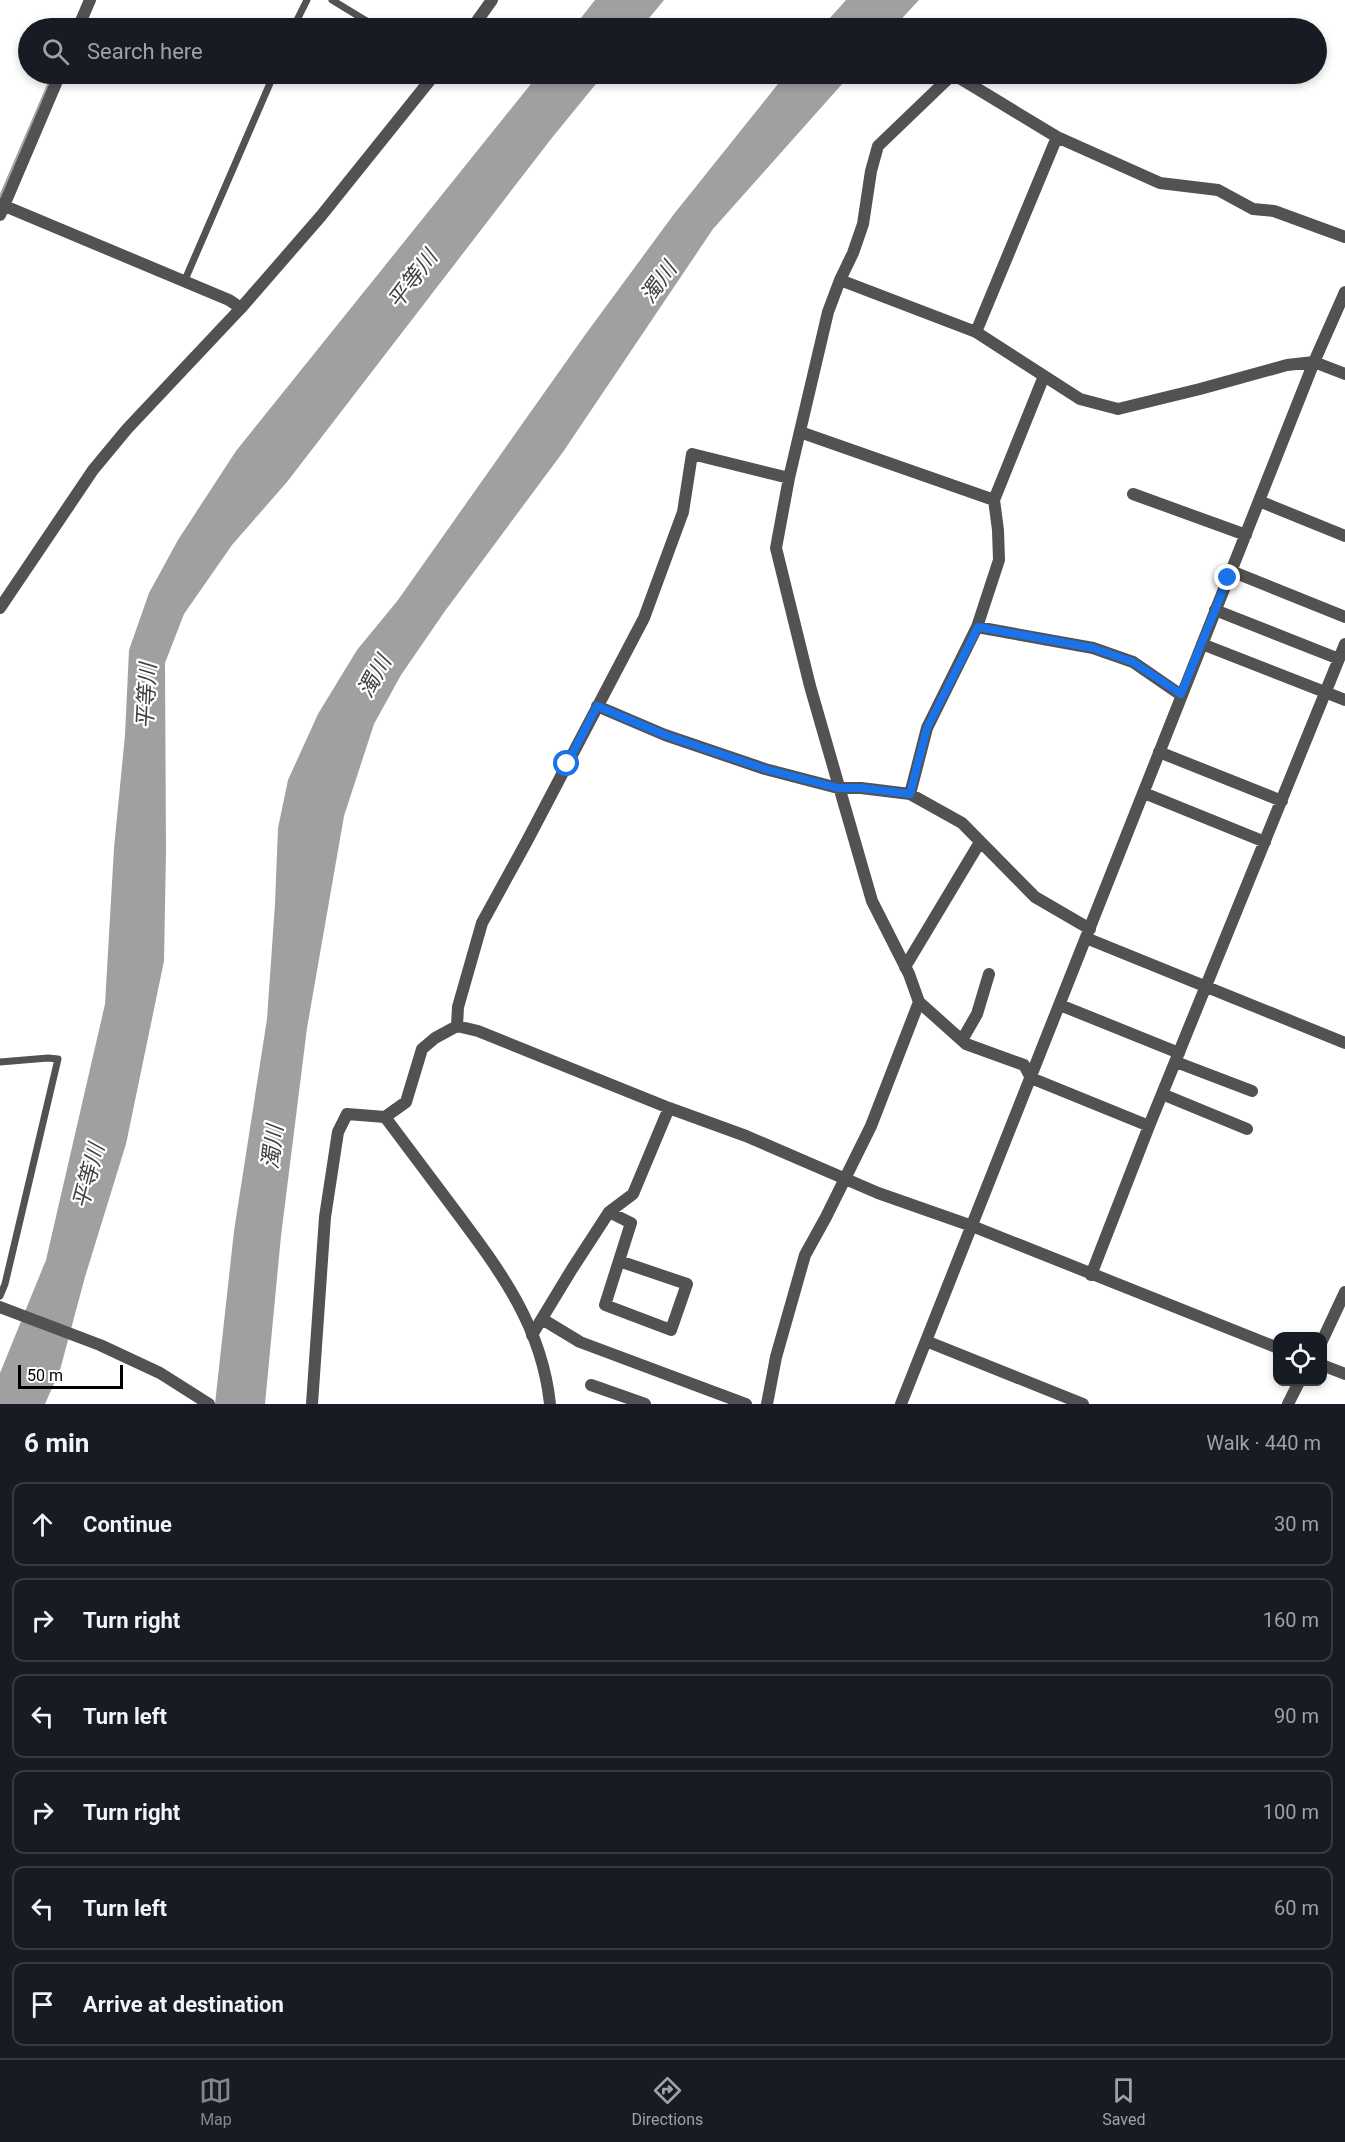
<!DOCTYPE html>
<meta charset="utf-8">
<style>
:root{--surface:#171b24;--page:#20242c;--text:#f1f3f6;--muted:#9ea1a6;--line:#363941;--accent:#858687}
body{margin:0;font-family:Roboto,"Noto Sans JP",sans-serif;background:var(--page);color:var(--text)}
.controls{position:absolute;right:18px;bottom:18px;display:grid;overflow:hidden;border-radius:12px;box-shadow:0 3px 9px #0003}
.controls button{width:54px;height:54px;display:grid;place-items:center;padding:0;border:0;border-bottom:2px solid var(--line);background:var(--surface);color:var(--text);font:30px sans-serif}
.scale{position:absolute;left:18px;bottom:15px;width:105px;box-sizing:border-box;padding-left:6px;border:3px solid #000;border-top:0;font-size:16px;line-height:21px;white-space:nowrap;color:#000;-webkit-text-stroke:4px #fff;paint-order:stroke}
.stop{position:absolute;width:18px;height:18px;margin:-14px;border:4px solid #1a73e8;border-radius:50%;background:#fff}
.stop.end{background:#1a73e8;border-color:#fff;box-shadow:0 2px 6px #0008}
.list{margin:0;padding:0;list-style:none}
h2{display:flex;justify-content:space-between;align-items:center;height:78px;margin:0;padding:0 24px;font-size:26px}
h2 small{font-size:20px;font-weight:400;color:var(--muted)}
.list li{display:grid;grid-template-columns:39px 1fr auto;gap:18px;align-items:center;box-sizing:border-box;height:84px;margin:0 12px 12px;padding:0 12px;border:2px solid var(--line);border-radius:12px}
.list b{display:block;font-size:22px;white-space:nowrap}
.list em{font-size:20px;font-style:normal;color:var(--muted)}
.icon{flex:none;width:33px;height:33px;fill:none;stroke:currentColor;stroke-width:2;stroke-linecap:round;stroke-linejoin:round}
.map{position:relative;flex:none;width:1345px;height:1404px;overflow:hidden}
.search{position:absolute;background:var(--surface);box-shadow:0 3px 9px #0003;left:18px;right:18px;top:18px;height:66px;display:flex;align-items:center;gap:15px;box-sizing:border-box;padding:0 21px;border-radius:33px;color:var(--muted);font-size:22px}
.sheet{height:654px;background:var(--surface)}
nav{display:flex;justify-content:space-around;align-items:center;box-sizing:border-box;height:84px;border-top:2px solid var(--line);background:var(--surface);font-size:16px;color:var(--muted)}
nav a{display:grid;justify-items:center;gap:3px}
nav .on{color:var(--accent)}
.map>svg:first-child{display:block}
</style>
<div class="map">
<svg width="1345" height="1404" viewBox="0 0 1345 1404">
<rect width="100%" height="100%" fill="#fff"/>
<path fill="#a0a0a0" d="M 595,0 L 664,0 L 641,28 L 573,28 Z
M 846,0 L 919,0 L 893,28 L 821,28 Z
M 539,74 L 604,74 L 551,139 L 287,482 L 232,545 L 184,614 L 165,663 L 166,851 L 164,961 L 126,1144 L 85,1277 L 60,1370 L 45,1404 L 0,1404 L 0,1373 L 46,1260 L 105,1004 L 114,848 L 125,735 L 129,650 L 149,593 L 178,540 L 236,451 Z
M 786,74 L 851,74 L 713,229 L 563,452 L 445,611 L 401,675 L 374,724 L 344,816 L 307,1028 L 281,1236 L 265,1404 L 215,1404 L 234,1231 L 267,1019 L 275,904 L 278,828 L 288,780 L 318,714 L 357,650 L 398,600 L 585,335 L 674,214 Z"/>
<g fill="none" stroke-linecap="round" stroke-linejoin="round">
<path stroke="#a0a0a0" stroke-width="4.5" d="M 1,197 L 54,74"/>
<path stroke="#525252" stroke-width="7" d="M 332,0 L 378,28
M 293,28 L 307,0
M 184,282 L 274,74
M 0,1062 L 48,1058 L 58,1059 L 5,1284 L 0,1296"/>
<path stroke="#525252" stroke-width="12" d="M 78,28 L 90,0
M 0,204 L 229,300 L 241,308
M 0,215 L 60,74
M 840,280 L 853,253 L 863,224 L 871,171 L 878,146 L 953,74 L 1057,137 L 1160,183 L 1218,190 L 1253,209 L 1274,211 L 1345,237
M 976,332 L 1057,137
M 800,432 L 994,500
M 1133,494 L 1246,535
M 1259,501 L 1345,536
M 1231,571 L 1345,617
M 1215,610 L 1339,659
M 977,627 L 1093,648 L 1133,662 L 1181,695
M 1202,644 L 1345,700
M 597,706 L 665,735 L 765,769 L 838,788 L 861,788 L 910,794 L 927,728 L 977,627 L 999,560 L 998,530 L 994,500 L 1044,376
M 1159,752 L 1282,801
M 1144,793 L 1265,842
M 910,794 L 962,823 L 1035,897 L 1090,929
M 1086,938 L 1345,1043
M 905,967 L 980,842
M 1060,1005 L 1179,1053
M 457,1026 L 458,1007 L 482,923 L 527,841 L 644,618 L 683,512 L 692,454 L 789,478
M 962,1040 L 977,1014 L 989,974
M 1176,1062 L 1252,1091
M 1162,1094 L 1247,1129
M 1149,1126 L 1031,1078 L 1024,1065 L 966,1044 L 919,1002 L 909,974 L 872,901 L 810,686 L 776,548 L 789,478 L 828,312 L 840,280 L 976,332 L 1080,399 L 1118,409 L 1200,389 L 1287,365 L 1314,362 L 1345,374
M 609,1212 L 631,1223 L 605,1305 L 671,1330 L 687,1284 L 619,1261
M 1091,1275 L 1149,1126 L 1345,644
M 542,1319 L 580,1342 L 746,1404
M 532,1335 L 572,1269 L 609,1212 L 633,1194 L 669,1108
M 926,1341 L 1083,1404
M 591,1385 L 645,1404
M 312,1404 L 325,1217 L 338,1132 L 347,1114 L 385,1117 L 406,1102 L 422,1049 L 435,1038 L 457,1026 L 478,1031 L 669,1108 L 746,1136 L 878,1193 L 972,1226
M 767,1404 L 776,1357 L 805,1255 L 826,1217 L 871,1126 L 919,1002
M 901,1404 L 1314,362 L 1345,292"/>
<path stroke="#525252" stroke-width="12" d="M 472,28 L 492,0
M 0,608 L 93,470 L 127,429 L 241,308 L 321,216 L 435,74
M 385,1117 C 409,1149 433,1181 457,1213 C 501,1272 542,1327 550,1404
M 972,1226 L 1278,1348
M 0,1307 L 100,1345 L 160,1373 L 209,1404
M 1322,1341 L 1345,1292
M 1322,1365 L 1345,1374
M 1288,1404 L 1299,1382"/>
</g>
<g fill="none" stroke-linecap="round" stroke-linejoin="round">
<path stroke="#1a73e8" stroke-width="8" d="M 567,764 L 597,706 L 665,735 L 765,769 L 838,788 L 861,788 L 910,794 L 927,728 L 978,627 L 1093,648 L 1133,662 L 1181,694 L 1228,578"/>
</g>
<g text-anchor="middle" stroke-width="4.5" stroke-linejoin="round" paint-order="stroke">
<g font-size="22" font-style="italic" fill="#414141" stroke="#fff">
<text transform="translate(412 279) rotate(-53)" y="8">平等川</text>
<text transform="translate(658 282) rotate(-54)" y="8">濁川</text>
<text transform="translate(374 676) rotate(-61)" y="8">濁川</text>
<text transform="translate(146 696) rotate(-87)" y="8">平等川</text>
<text transform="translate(272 1147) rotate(-83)" y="8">濁川</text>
<text transform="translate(88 1176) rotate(-75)" y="8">平等川</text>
</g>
</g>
</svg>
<div class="controls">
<button><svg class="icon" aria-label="locate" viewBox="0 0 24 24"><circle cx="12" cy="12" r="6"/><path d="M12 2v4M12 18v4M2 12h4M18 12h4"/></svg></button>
</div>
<div class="scale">50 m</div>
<div class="stop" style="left:567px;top:764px"></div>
<div class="stop end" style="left:1228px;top:578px"></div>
<div class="search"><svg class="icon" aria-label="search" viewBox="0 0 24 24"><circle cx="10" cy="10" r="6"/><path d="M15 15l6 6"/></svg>Search here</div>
</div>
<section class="sheet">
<h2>6 min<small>Walk · 440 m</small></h2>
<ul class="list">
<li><svg class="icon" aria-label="ahead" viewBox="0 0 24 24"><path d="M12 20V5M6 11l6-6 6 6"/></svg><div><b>Continue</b></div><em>30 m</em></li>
<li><svg class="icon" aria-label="right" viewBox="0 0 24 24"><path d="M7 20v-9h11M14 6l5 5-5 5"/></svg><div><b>Turn right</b></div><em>160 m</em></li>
<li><svg class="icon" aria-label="left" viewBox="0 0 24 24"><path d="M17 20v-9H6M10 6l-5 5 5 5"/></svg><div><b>Turn left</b></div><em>90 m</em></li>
<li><svg class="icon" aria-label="right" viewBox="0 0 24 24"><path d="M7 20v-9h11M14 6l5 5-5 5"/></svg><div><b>Turn right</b></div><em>100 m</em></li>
<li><svg class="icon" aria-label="left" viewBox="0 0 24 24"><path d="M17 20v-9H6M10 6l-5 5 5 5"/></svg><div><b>Turn left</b></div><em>60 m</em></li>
<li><svg class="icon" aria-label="arrive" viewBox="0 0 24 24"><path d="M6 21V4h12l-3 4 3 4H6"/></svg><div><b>Arrive at destination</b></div></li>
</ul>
</section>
<nav>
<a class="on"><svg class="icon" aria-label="map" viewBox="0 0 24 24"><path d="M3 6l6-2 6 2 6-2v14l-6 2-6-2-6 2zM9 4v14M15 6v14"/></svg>Map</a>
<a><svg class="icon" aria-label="directions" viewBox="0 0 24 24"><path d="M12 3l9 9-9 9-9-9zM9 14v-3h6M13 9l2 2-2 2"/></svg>Directions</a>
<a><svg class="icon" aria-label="saved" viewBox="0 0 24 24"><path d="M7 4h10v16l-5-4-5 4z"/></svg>Saved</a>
</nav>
